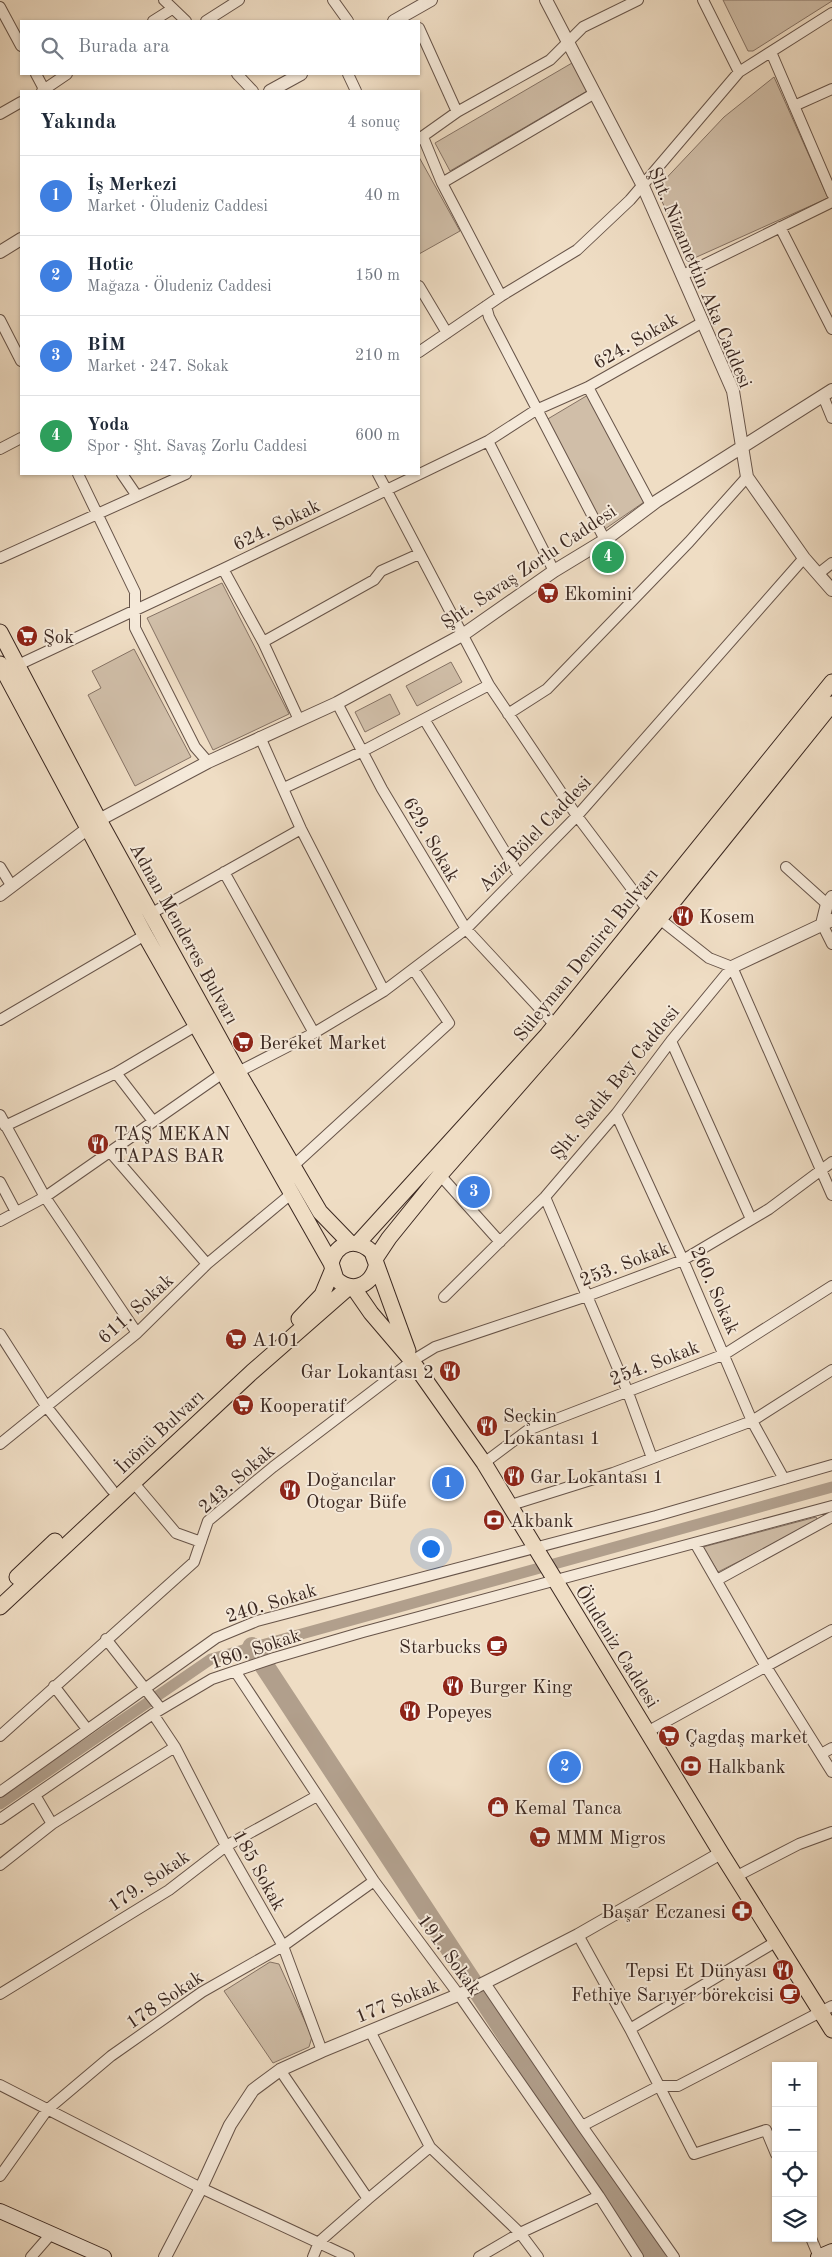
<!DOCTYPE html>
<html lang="tr">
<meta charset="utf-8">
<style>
:root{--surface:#fff;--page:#f6f6f7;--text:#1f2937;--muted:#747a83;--line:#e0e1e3;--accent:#1a73e8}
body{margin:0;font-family:"Old Standard TT",serif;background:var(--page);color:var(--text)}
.controls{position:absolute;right:15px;bottom:15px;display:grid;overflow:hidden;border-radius:0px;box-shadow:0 1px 4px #0004}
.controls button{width:45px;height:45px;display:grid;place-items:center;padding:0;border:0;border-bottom:1px solid var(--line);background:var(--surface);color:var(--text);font:25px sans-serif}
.you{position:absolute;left:430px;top:1548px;width:18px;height:18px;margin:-12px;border:4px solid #fff;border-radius:50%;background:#1a73e8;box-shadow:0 0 0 8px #1a73e833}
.badge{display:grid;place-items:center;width:32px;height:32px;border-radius:50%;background:var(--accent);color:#fff;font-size:16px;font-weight:700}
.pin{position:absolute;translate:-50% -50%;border:2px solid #fff;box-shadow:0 1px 5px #0006}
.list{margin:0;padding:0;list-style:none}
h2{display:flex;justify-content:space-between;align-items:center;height:65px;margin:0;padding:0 20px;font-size:21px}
h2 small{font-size:16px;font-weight:400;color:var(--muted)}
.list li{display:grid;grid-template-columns:32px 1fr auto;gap:15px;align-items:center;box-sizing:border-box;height:80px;padding:0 20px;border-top:1px solid var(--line)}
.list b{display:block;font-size:19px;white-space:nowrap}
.list p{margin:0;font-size:16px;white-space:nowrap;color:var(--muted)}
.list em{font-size:16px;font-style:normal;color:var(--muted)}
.icon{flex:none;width:28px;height:28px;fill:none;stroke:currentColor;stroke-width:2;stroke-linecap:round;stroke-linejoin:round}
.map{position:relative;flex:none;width:832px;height:2257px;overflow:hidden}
.search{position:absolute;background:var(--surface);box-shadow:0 1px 4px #0004;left:20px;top:20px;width:400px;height:55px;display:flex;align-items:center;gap:12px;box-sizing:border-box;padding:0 18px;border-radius:0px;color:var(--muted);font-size:19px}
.panel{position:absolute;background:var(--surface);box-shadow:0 1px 4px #0004;left:20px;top:90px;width:400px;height:385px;border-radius:0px}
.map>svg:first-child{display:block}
</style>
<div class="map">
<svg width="832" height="2257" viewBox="0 0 832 2257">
<rect width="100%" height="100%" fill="#efddc4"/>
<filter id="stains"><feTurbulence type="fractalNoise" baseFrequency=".004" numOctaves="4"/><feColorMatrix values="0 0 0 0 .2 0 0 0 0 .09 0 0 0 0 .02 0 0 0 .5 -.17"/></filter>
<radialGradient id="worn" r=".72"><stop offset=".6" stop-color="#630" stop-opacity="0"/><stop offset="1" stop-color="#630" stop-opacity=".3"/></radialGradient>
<path fill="#d0bea8" stroke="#857264" d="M 723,0 L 832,0 L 832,1 L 753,51 L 748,51 Z
M 572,63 L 587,91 L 450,171 L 435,143 Z
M 774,77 L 828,198 L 690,260 L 656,189 L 724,117 Z
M 419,157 L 460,231 L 419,254 Z
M 588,395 L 644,502 L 605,529 L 546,420 Z
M 222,583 L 289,714 L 213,750 L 147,618 Z
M 134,649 L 191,757 L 135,786 L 88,695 L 101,688 L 92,671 Z
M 451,662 L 462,682 L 417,706 L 406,686 Z
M 390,694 L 400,714 L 365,732 L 355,712 Z
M 816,1517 L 818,1521 L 718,1572 L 703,1547 Z
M 270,1962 L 279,1964 L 312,2037 L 309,2047 L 273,2063 L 224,1991 Z"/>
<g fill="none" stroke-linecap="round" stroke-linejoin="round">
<path stroke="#b19f8c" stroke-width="11" d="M 0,1804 L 211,1659 L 832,1487"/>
<path stroke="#b19f8c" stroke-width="20" d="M 252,1647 L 593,2166 L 656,2257"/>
<g stroke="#675449" stroke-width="12">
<path id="minor" d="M 164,0 L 186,21
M 333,0 L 348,21
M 703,0 L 739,72
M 0,7 L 21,46
M 153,21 L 172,9
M 206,21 L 239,0
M 419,28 L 457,112
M 771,52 L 832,194
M 36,74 L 45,91
M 237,74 L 253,91
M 348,74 L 356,91
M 42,91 L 67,74
M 794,106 L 832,89
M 0,114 L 21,102
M 423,137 L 442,183 L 501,296
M 419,139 L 457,112 L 550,60 L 583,27 L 638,0
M 442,183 L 595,93
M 780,227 L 832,329
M 683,275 L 832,202
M 419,286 L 447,333
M 486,306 L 489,317 L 605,540
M 0,320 L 21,361
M 419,352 L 501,296 L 577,250 L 630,200 L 739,72 L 832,13
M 588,387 L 651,505
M 823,396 L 832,418
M 488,441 L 554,571
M 0,449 L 21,438
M 78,474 L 135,592 L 135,628 L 195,747 L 208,762
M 122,474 L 137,496
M 378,474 L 489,685 L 577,816 L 647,909 L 709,958 L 732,967
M 0,558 L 186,474
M 223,569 L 263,642 L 299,720
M 818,574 L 832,563
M 263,642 L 374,580 L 381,571 L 419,554
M 18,665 L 223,569 L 488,441 L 536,410 L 588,387 L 703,322
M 337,703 L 382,789 L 466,929 L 555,1025
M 508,714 L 547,689 L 689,542 L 747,477
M 424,719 L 519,875
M 260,737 L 301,829 L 384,991
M 284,788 L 363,751 L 489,685
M 0,867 L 11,885
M 786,867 L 827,904
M 224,872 L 314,1033
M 152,913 L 301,829
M 822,924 L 832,944
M 732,967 L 832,1195
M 0,1020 L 145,935
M 671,1041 L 751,1219
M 238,1072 L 314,1033 L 384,991 L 466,929 L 577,816 L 804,558
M 116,1073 L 153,1121
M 616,1114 L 683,1260 L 752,1421 L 784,1479
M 0,1115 L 45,1197 L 137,1333
M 5,1126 L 116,1073 L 197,1025
M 111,1153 L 207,1264
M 293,1166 L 449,1023 L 414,970
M 440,1175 L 500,1242
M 0,1182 L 16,1212
M 545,1197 L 627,1390 L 652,1458
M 0,1221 L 45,1197 L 223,1073
M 444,1297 L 545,1197 L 616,1114 L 671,1041 L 732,967
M 0,1334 L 46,1406 L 112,1490
M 0,1444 L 137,1333 L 207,1264 L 291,1194
M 484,1463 L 528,1430 L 725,1354 L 832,1286
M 133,1482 L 176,1533 L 201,1542
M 511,1505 L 613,1473 L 752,1421 L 832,1370
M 695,1543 L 765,1665 L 832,1772
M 717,1580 L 832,1517
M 106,1639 L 161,1709
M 235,1671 L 374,1881 L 459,1995 L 599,2196 L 638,2257
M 54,1686 L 87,1729
M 153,1714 L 175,1747 L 226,1846 L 283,1946 L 322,2051
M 647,1732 L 832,1630
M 0,1736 L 194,1562 L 208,1521 L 273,1467 L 412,1361 L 435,1347 L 587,1296 L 683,1260 L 769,1209 L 832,1162
M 821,1754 L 832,1748
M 0,1792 L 216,1638 L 257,1621 L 656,1516 L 832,1465
M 35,1795 L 52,1824
M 0,1819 L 153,1714 L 212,1679 L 274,1658 L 363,1632 L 832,1506
M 0,1865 L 52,1824 L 175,1747
M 737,1876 L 799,1844 L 832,1832
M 578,1935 L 630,2029 L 694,2154 L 766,2130 L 776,2154
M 485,1983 L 582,2126 L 674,2257
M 0,1994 L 169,1890 L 226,1846 L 317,1796
M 630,2029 L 777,1941
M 370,2031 L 430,2147 L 520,2233 L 538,2257
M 280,2070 L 368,2199
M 0,2085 L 201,2188 L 349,2257
M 582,2126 L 659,2086 L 678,2086 L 832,2006
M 0,2176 L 47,2110 L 111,2056 L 202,1992 L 283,1946 L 374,1881
M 811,2238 L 819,2257
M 31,2257 L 51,2234
M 313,2257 L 319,2242 L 368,2199 L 430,2147
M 479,2257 L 520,2233 L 599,2196"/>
</g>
<g stroke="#675449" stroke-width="14">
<path id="tertiary" d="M 546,0 L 642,184 L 733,391 L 747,477 L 804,558 L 832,590
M 394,21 L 431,0
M 270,91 L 301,74
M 0,252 L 21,239
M 0,895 L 99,820 L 208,762 L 337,703 L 464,634 L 554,571 L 605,540 L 657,501 L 832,390
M 822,924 L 827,904 L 832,897
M 732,967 L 832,920
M 165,2257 L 201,2188 L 230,2125 L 253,2090 L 280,2070 L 322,2051 L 470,1990 L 506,1972 L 578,1935 L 721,1853"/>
</g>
<g stroke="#3a2720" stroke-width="16">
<path id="secondary" d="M 0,2211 L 104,2257
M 818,2257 L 832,2251"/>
</g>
<g stroke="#3a2720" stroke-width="17">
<path id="primary" d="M 0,632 L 99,820 L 238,1072 L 320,1212 L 350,1243
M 0,664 L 145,935 L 331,1263
M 358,1243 L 547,1035 L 832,682
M 375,1259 L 389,1238 L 440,1175 L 566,1031 L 660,918 L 832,704
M 376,1267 C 370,1287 351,1293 336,1279 L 331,1263 C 337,1242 356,1237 372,1252 L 408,1351
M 353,1287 L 371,1313 L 412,1361 L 484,1463 L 721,1853 L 832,2030
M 299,1319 L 322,1295 L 332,1271
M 17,1577 L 55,1541
M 0,1607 L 252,1372 L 349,1287"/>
</g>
<use href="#minor" stroke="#f5e9d9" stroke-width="10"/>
<use href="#tertiary" stroke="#f5e9d9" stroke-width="12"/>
<use href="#secondary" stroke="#f5e9d9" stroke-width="14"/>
<use href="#primary" stroke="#efddc4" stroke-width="15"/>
</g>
<defs>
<g id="supermarket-disc" transform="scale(1.125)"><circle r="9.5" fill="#8f2418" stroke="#f5e9d9"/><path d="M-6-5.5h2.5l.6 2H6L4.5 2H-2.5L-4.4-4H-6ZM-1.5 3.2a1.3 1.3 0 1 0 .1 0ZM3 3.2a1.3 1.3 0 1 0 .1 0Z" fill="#fff"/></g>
<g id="restaurant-disc" transform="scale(1.125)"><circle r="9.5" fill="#8f2418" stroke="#f5e9d9"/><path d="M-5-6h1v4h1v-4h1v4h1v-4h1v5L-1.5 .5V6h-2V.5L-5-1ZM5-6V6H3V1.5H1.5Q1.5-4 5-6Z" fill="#fff"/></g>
<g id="bank-disc" transform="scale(1.125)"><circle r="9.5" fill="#8f2418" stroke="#f5e9d9"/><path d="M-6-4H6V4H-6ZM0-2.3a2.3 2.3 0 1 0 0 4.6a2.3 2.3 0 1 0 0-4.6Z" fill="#fff"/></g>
<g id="cafe-disc" transform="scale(1.125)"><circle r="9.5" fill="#8f2418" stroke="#f5e9d9"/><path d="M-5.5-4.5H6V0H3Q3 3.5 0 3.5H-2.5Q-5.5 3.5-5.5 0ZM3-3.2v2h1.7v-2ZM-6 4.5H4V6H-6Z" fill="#fff"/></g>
<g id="shop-disc" transform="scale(1.125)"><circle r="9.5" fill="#8f2418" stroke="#f5e9d9"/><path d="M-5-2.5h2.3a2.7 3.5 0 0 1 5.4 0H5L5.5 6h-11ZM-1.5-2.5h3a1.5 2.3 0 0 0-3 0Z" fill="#fff"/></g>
<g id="pharmacy-disc" transform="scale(1.125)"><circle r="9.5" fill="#8f2418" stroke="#f5e9d9"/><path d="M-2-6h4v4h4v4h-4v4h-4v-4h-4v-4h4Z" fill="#fff"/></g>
</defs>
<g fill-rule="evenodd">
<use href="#supermarket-disc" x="548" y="593"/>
<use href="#supermarket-disc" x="27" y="636"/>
<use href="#restaurant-disc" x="683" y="916"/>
<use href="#supermarket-disc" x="243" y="1042"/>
<use href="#restaurant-disc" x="98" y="1144"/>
<use href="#supermarket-disc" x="236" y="1339"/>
<use href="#restaurant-disc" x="450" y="1371"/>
<use href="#supermarket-disc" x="243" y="1405"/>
<use href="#restaurant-disc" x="487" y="1426"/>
<use href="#restaurant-disc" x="514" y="1476"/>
<use href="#restaurant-disc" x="290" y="1490"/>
<use href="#bank-disc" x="494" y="1520"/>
<use href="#cafe-disc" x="497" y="1646"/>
<use href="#restaurant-disc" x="453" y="1686"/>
<use href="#restaurant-disc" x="410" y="1711"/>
<use href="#supermarket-disc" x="669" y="1736"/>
<use href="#bank-disc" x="691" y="1766"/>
<use href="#shop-disc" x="498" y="1807"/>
<use href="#supermarket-disc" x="540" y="1837"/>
<use href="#pharmacy-disc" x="742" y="1911"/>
<use href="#restaurant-disc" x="783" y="1970"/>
<use href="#cafe-disc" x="790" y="1994"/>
</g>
<g text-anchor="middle" stroke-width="4" stroke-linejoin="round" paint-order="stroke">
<g font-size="19" fill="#3a2720" stroke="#f5e9d9">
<text transform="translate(701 277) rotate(67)" y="7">Şht. Nizamettin Aka Caddesi</text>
<text transform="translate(635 340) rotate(-30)" y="7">624. Sokak</text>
<text transform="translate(276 524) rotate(-26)" y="7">624. Sokak</text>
<text transform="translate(528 566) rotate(-34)" y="7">Şht. Savaş Zorlu Caddesi</text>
<text transform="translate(534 833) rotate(-46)" y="7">Aziz Bölel Caddesi</text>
<text transform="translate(432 839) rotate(60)" y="7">629. Sokak</text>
<text transform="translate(185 933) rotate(61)" y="7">Adnan Menderes Bulvarı</text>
<text transform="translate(585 954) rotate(-51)" y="7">Süleyman Demirel Bulvarı</text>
<text transform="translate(614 1082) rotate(-51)" y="7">Şht. Sadık Bey Caddesi</text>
<text transform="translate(624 1263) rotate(-21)" y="7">253. Sokak</text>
<text transform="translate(716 1290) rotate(66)" y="7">260. Sokak</text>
<text transform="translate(135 1308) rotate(-42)" y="7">611. Sokak</text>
<text transform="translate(654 1362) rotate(-21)" y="7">254. Sokak</text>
<text transform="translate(159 1431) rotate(-43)" y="7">İnönü Bulvarı</text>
<text transform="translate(236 1478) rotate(-41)" y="7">243. Sokak</text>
<text transform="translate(271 1602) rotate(-17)" y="7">240. Sokak</text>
<text transform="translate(618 1646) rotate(58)" y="7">Öludeniz Caddesi</text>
<text transform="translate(255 1648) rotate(-18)" y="7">180. Sokak</text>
<text transform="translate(260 1870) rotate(61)" y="7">185 Sokak</text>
<text transform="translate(148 1880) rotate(-34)" y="7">179. Sokak</text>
<text transform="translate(450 1954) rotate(54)" y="7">191. Sokak</text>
<text transform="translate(164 1999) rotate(-34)" y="7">178 Sokak</text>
<text transform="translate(397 2000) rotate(-22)" y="7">177 Sokak</text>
</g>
<g font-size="19" fill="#3a2720" stroke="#f5e9d9" text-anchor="start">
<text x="564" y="600">Ekomini</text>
<text x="43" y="643">Şok</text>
<text x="699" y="923">Kosem</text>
<text x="259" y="1049">Bereket Market</text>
<text x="114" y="1140">TAŞ MEKAN<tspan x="114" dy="22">TAPAS BAR</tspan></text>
<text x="252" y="1346">A101</text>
<text x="434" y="1378" text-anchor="end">Gar Lokantası 2</text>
<text x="259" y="1412">Kooperatif</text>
<text x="503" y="1422">Seçkin<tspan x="503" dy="22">Lokantası 1</tspan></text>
<text x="530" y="1483">Gar Lokantası 1</text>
<text x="306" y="1486">Doğancılar<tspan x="306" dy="22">Otogar Büfe</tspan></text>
<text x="510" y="1527">Akbank</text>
<text x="481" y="1653" text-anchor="end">Starbucks</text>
<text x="469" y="1693">Burger King</text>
<text x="426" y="1718">Popeyes</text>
<text x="685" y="1743">Çagdaş market</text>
<text x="707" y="1773">Halkbank</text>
<text x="514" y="1814">Kemal Tanca</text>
<text x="556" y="1844">MMM Migros</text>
<text x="726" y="1918" text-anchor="end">Başar Eczanesi</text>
<text x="767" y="1977" text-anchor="end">Tepsi Et Dünyası</text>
<text x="774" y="2001" text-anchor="end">Fethiye Sarıyer börekcisi</text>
</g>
</g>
<rect width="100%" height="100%" filter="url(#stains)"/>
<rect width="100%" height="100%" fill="url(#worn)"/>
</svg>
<div class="controls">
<button>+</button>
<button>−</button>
<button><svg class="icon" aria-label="locate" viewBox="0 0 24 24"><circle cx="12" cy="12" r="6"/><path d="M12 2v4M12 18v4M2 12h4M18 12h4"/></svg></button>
<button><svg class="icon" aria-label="layers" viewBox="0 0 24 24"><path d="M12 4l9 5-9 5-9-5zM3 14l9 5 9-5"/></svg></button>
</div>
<div class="you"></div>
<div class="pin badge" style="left:448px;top:1483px;background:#3f7fe0">1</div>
<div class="pin badge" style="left:565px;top:1767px;background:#3f7fe0">2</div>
<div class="pin badge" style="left:474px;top:1192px;background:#3f7fe0">3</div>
<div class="pin badge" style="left:608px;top:557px;background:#2e9e5b">4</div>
<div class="search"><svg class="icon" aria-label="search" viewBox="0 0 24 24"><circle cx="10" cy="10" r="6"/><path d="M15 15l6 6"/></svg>Burada ara</div>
<section class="panel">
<h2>Yakında<small>4 sonuç</small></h2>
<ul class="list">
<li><span class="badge" style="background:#3f7fe0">1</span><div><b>İş Merkezi</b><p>Market · Öludeniz Caddesi</p></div><em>40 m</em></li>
<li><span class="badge" style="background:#3f7fe0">2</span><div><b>Hotic</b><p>Mağaza · Öludeniz Caddesi</p></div><em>150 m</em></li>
<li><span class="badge" style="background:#3f7fe0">3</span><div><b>BİM</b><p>Market · 247. Sokak</p></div><em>210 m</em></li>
<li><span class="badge" style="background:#2e9e5b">4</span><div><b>Yoda</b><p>Spor · Şht. Savaş Zorlu Caddesi</p></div><em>600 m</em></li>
</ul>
</section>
</div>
